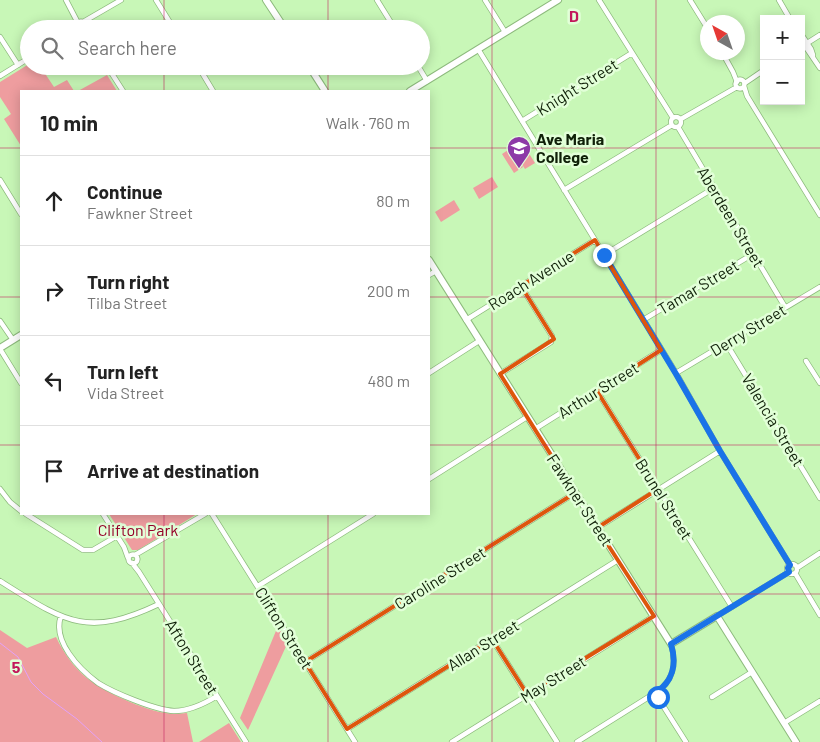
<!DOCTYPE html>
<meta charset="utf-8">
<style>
:root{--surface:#fff;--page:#f2f2f2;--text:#222;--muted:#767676;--line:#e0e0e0}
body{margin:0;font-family:Barlow,sans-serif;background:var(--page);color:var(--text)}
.controls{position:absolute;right:15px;top:15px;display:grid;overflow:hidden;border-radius:0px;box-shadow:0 2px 12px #0003}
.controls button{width:45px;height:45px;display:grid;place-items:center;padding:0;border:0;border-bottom:1px solid var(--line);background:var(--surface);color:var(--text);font:25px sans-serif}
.compass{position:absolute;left:700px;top:15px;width:45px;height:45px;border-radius:50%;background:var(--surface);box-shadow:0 2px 12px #0003;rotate:320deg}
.stop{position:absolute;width:15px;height:15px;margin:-11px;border:4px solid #1a73e8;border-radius:50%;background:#fff}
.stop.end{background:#1a73e8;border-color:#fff;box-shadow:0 1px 5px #0008}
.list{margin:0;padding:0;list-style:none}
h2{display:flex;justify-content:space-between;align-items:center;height:65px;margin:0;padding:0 20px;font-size:21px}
h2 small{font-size:16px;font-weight:400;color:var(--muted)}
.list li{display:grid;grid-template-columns:32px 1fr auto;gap:15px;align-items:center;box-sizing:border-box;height:90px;padding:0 20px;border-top:1px solid var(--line)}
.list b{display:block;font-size:19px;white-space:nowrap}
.list p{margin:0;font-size:16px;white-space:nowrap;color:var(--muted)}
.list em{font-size:16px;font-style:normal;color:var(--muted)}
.icon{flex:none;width:28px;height:28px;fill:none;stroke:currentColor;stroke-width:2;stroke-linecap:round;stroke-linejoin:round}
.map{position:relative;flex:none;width:820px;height:742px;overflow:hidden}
.search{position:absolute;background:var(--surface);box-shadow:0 2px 12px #0003;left:20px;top:20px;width:410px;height:55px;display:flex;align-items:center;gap:12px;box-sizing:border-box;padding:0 18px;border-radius:28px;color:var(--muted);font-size:19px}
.panel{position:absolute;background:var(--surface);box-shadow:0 2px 12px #0003;left:20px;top:90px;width:410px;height:425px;border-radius:0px}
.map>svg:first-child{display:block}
</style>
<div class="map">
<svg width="820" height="742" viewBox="0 0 820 742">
<rect width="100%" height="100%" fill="#c8f7b7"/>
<path fill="#ee9d9f" d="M 29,64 L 29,66 L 40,66 L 54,87 L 67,80 L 74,91 L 21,91 L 21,146 L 4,119 L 11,114 L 0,97 L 0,82 Z
M 107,75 L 117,91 L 78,91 Z
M 523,144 L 535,163 L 525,169 L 513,150 Z
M 511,148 L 523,167 L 514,173 L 502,154 Z
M 492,177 L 498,187 L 479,199 L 473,188 Z
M 454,200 L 460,210 L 441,222 L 435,212 Z
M 109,514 L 197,514 L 138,550 L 132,550 Z
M 278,626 L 288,642 L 248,730 L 240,718 Z
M 0,630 L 27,648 L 56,637 C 74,674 94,686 130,702 C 150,710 165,716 187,713 L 193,742 L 0,742 Z
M 229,723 L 241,742 L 199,742 Z"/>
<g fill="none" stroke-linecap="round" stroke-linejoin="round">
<path stroke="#e3a1f9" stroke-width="1" d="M 0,643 L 18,657 L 31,682 L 43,694 L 77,719 L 102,742"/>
<g stroke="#8dba7d" stroke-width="6">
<path id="street" d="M 66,0 L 78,23
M 156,0 L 174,29
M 377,0 L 395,29
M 485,0 L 505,32
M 599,0 L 673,118
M 690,0 L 708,29
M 779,0 L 790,19
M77.5 25a3.5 3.5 0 1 1 7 0a3.5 3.5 0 1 1-7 0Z
M 83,22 L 121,0
M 801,34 L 811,49 L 813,55
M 0,37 L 18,65
M 801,40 L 820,68
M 801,47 L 820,35
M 478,49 L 595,240 L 676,373 L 720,451 L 790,565
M 722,52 L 733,72 L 737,82
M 107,66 L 123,91
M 198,66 L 213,91
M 418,66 L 427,81
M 0,76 L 29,58
M735.5 84a4.5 4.5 0 1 1 9 0a4.5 4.5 0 1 1-9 0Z
M 745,83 L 764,70
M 744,86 L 747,96 L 820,215
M671 122a5 5 0 1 1 10 0a5 5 0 1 1-10 0Z
M 681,119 L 737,87
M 522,121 L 632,53
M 678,127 L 785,307
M 0,180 L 21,214
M 564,190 L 672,125
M 604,255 L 714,188
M 429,275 L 436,271
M 466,320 L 595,240
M 643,320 L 753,254
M 0,321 L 13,340
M 726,343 L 820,498
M 0,349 L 21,383
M 806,361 L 820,383
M 429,373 L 479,341
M 676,373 L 820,287
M 500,374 L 551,342 L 552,336 L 521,286
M 597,391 L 732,607
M 535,429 L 661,350
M 429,479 L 527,417
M 0,489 L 10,502 L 21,511
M 26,514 L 83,550 L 93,550 L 117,536
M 103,514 L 124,547 L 128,558
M 212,514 L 355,742
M 597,528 L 720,451
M128.5 559a4.5 4.5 0 1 1 9 0a4.5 4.5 0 1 1-9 0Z
M 135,555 L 205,514
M 132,563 L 139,572 L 246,742
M787 569a5 5 0 1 1 10 0a5 5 0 1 1-10 0Z
M 797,568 L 820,553
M 795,573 L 820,615
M 0,581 C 64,621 86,639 159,604
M 258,586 L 373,514
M 61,616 C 52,641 79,669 98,683 C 114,693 155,710 174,711 C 190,711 204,704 217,696
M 717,616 L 789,572
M 492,639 L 557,742
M 671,644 C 677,664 673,682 655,693 L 686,742
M 305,662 L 575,493
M 712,697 L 752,672
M 784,723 L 820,701
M 347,729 L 618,560
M 452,742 L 654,616
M 577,742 L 655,693"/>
</g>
<g stroke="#8dba7d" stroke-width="8">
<path id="secondary" d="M 266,0 L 285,29
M 309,66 L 325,91
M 410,91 L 558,0
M 429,260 L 671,644 L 717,616 L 796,742
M 0,348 L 21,335"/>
</g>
<use href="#street" stroke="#fff" stroke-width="4.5"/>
<use href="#secondary" stroke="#fff" stroke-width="6"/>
</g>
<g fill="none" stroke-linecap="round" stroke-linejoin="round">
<path stroke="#1a73e8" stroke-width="6" d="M 604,255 L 676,374 L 720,451 L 790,565 L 788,568 L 789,572 L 671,644 C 677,664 673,682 655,693 L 658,697"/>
</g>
<path fill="none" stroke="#dd560c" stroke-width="4" stroke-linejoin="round" d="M 595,240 L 661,350 L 597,391 L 658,489 L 597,528 L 654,616 L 527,694 L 492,639 L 347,729 L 305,662 L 575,493 L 500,374 L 554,339 L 521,286 Z"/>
<path fill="none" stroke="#c2185b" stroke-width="1" stroke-opacity="0.55" d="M 164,0 L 164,29M 328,0 L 328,29M 492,0 L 492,742M 656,0 L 656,742M 164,66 L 164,91M 328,66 L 328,91M 0,148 L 21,148M 429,148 L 820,148M 0,297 L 21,297M 429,297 L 820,297M 0,445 L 21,445M 429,445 L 820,445M 164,514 L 164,742M 328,514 L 328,742M 0,594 L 820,594"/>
<defs>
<g id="school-pin" transform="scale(1.25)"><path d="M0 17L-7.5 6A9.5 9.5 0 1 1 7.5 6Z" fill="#8d39a7" stroke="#e2ffd8"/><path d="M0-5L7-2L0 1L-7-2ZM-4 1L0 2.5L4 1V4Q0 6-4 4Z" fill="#fff"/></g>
</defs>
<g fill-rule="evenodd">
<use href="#school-pin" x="519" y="148"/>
</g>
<g text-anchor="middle" stroke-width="5" stroke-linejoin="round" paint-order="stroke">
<g font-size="16" fill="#0f2008" stroke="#e2ffd8">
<text transform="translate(577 87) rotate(-32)" y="6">Knight Street</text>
<text transform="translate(731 217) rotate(59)" y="6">Aberdeen Street</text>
<text transform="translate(531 280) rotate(-32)" y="6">Roach Avenue</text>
<text transform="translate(698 287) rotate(-31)" y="6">Tamar Street</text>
<text transform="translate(748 330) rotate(-31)" y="6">Derry Street</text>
<text transform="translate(598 390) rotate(-32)" y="6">Arthur Street</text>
<text transform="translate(773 420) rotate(59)" y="6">Valencia Street</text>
<text transform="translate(664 499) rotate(58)" y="6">Brunel Street</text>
<text transform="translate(580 500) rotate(57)" y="6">Fawkner Street</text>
<text transform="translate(440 578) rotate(-32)" y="6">Caroline Street</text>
<text transform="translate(284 628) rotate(58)" y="6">Clifton Street</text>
<text transform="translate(483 645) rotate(-32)" y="6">Allan Street</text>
<text transform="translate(192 657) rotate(58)" y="6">Afton Street</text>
<text transform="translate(553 679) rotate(-32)" y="6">May Street</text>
</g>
<g font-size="16" font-weight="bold" fill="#0f2008" stroke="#e2ffd8" text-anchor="start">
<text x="536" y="145">Ave Maria<tspan x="536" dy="18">College</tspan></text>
</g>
<g font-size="16" fill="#950129" stroke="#e2ffd8">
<text x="138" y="536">Clifton Park</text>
</g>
</g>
<g font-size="16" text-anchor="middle" font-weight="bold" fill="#c2185b" stroke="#e2ffd8" stroke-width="5" stroke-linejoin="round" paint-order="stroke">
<text x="574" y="22">D</text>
<text x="16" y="673">5</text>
</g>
</svg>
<div class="controls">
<button>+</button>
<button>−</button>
</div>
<svg class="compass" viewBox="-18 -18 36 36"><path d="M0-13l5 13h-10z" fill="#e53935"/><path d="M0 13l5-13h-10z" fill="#767676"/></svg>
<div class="stop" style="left:658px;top:697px"></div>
<div class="stop end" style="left:604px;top:255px"></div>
<div class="search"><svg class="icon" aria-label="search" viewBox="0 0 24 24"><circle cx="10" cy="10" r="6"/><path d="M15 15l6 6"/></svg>Search here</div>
<section class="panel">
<h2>10 min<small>Walk · 760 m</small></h2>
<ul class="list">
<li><svg class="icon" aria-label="ahead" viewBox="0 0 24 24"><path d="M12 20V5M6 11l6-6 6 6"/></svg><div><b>Continue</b><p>Fawkner Street</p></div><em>80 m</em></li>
<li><svg class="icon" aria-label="right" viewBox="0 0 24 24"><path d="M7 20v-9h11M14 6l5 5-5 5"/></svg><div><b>Turn right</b><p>Tilba Street</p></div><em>200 m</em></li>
<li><svg class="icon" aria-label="left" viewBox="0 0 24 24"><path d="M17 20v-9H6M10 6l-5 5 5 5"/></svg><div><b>Turn left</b><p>Vida Street</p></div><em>480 m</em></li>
<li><svg class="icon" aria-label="arrive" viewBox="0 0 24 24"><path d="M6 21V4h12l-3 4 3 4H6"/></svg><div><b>Arrive at destination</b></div></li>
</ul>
</section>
</div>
